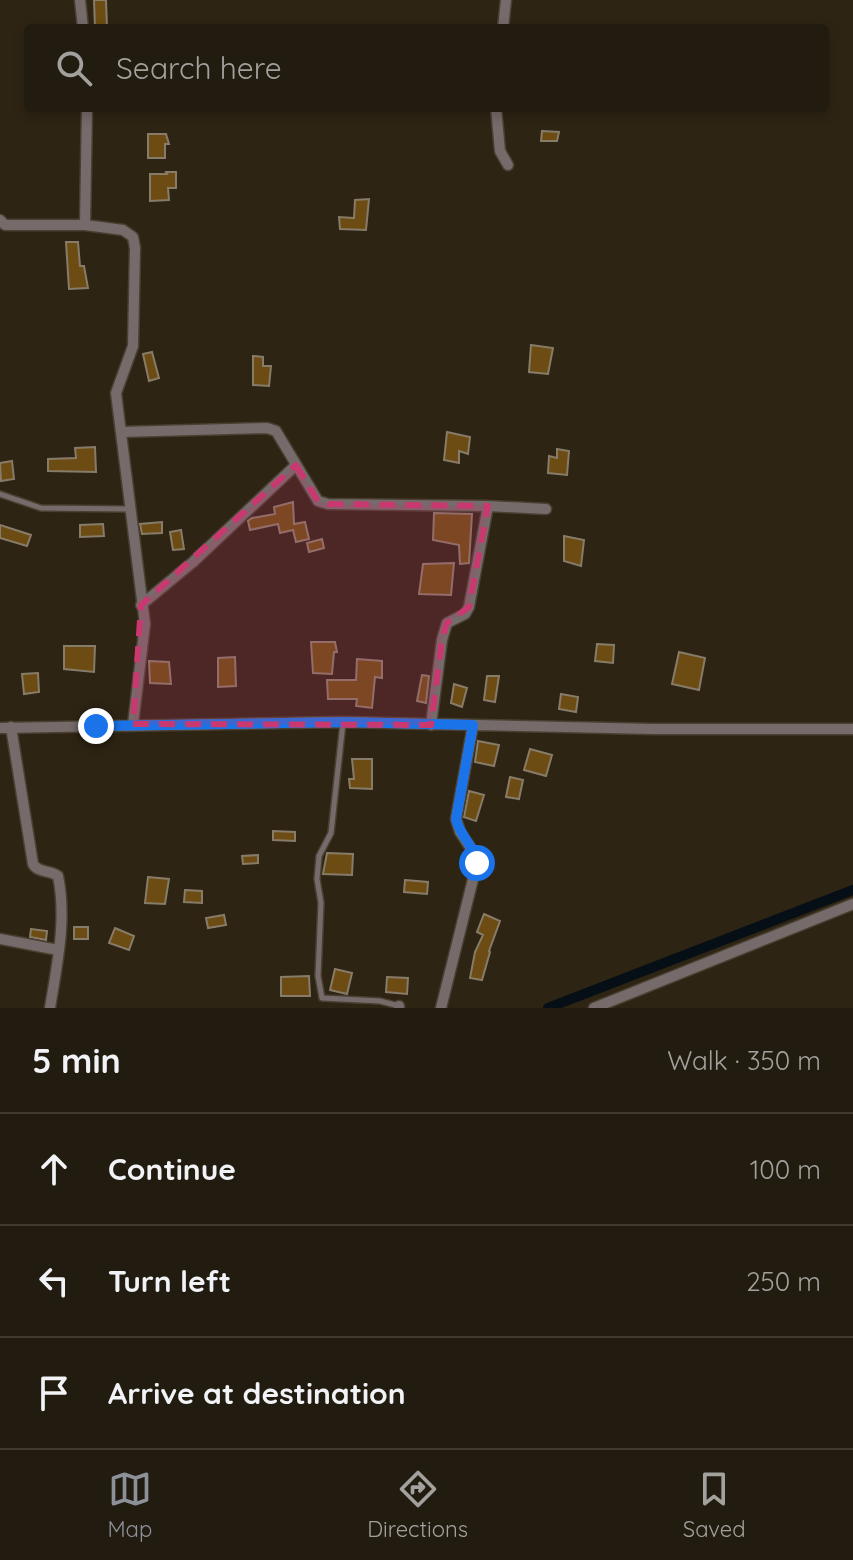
<!DOCTYPE html>
<meta charset="utf-8">
<style>
:root{--surface:#221b0f;--page:#2a2418;--text:#f1f3f6;--muted:#a2a19e;--line:#3f392f;--accent:#8c9099}
body{margin:0;font-family:Quicksand,sans-serif;background:var(--page);color:var(--text)}
.stop{position:absolute;width:24px;height:24px;margin:-18px;border:6px solid #1a73e8;border-radius:50%;background:#fff}
.stop.end{background:#1a73e8;border-color:#fff;box-shadow:0 2px 8px #0008}
.list{margin:0;padding:0;list-style:none}
h2{display:flex;justify-content:space-between;align-items:center;height:104px;margin:0;padding:0 32px;font-size:34px}
h2 small{font-size:26px;font-weight:400;color:var(--muted)}
.list li{display:grid;grid-template-columns:52px 1fr auto;gap:24px;align-items:center;box-sizing:border-box;height:112px;padding:0 32px;border-top:2px solid var(--line)}
.list b{display:block;font-size:30px;white-space:nowrap}
.list em{font-size:26px;font-style:normal;color:var(--muted)}
.icon{flex:none;width:44px;height:44px;fill:none;stroke:currentColor;stroke-width:2;stroke-linecap:round;stroke-linejoin:round}
.map{position:relative;flex:none;width:853px;height:1008px;overflow:hidden}
.search{position:absolute;background:var(--surface);box-shadow:0 4px 12px #0003;left:24px;right:24px;top:24px;height:88px;display:flex;align-items:center;gap:20px;box-sizing:border-box;padding:0 28px;border-radius:8px;color:var(--muted);font-size:30px}
.sheet{height:440px;background:var(--surface)}
nav{display:flex;justify-content:space-around;align-items:center;box-sizing:border-box;height:112px;border-top:2px solid var(--line);background:var(--surface);font-size:22px;color:var(--muted)}
nav a{display:grid;justify-items:center;gap:4px}
nav .on{color:var(--accent)}
.map>svg:first-child{display:block}
</style>
<div class="map">
<svg width="853" height="1008" viewBox="0 0 853 1008">
<rect width="100%" height="100%" fill="#2e2414"/>
<g fill="none" stroke-linecap="round" stroke-linejoin="round">
<path stroke="#050f15" stroke-width="10" d="M 548,1008 L 853,890"/>
</g>
<path fill="#6c4c12" stroke="#877b69" stroke-width="2" d="M 94,0 L 106,0 L 107,28 L 95,28 Z
M 542,131 L 559,132 L 557,141 L 541,141 Z
M 148,134 L 166,134 L 169,144 L 165,144 L 165,158 L 148,158 Z
M 166,172 L 176,172 L 176,188 L 168,188 L 169,200 L 150,201 L 150,174 L 167,174 Z
M 369,199 L 366,230 L 340,229 L 339,217 L 354,218 L 355,200 Z
M 66,242 L 78,242 L 80,266 L 84,266 L 88,288 L 69,289 Z
M 531,345 L 553,348 L 548,374 L 529,372 Z
M 152,352 L 159,378 L 149,381 L 143,354 Z
M 253,356 L 263,357 L 263,366 L 271,366 L 269,386 L 253,385 Z
M 447,432 L 470,437 L 468,454 L 459,451 L 459,463 L 444,460 Z
M 95,447 L 96,472 L 48,471 L 48,459 L 76,458 L 75,448 Z
M 557,449 L 569,451 L 567,475 L 548,473 L 549,456 L 557,458 Z
M 12,461 L 14,479 L 1,481 L 0,463 Z
M 293,502 L 294,524 L 305,522 L 309,539 L 296,542 L 293,530 L 280,533 L 278,524 L 250,530 L 248,521 L 252,518 L 275,514 L 274,507 Z
M 434,513 L 472,514 L 469,563 L 460,564 L 459,545 L 433,540 Z
M 162,522 L 162,533 L 142,534 L 140,524 Z
M 103,524 L 104,536 L 80,537 L 80,525 Z
M 0,525 L 31,535 L 27,546 L 0,538 Z
M 181,530 L 184,549 L 173,550 L 170,532 Z
M 564,536 L 584,540 L 581,566 L 564,561 Z
M 322,539 L 324,548 L 309,552 L 307,543 Z
M 454,563 L 451,595 L 419,594 L 423,564 Z
M 311,642 L 335,642 L 337,652 L 334,652 L 332,674 L 313,673 Z
M 597,644 L 614,645 L 613,663 L 595,661 Z
M 64,646 L 95,646 L 94,672 L 64,669 Z
M 679,652 L 705,658 L 699,690 L 672,684 Z
M 235,657 L 236,686 L 218,687 L 218,658 Z
M 357,659 L 382,661 L 382,678 L 375,677 L 372,708 L 356,706 L 357,699 L 328,699 L 327,680 L 356,680 Z
M 149,661 L 169,662 L 171,684 L 150,683 Z
M 38,673 L 39,692 L 24,694 L 22,674 Z
M 422,675 L 429,676 L 426,703 L 417,701 Z
M 487,676 L 499,676 L 495,702 L 484,700 Z
M 454,684 L 467,688 L 462,707 L 451,703 Z
M 561,694 L 578,697 L 576,712 L 559,709 Z
M 478,741 L 499,745 L 494,766 L 475,762 Z
M 530,749 L 552,755 L 546,776 L 524,770 Z
M 352,759 L 372,759 L 372,789 L 350,788 L 349,779 L 354,779 Z
M 510,777 L 523,780 L 519,799 L 506,797 Z
M 469,791 L 484,795 L 476,821 L 464,817 Z
M 273,831 L 295,832 L 295,841 L 273,840 Z
M 327,853 L 353,854 L 352,875 L 323,874 Z
M 258,855 L 258,863 L 243,864 L 242,856 Z
M 148,877 L 169,879 L 165,904 L 145,903 Z
M 405,880 L 428,882 L 427,894 L 404,892 Z
M 185,890 L 202,891 L 202,903 L 184,902 Z
M 484,914 L 500,921 L 489,951 L 490,952 L 482,980 L 470,978 L 475,952 L 483,935 L 477,932 Z
M 224,915 L 226,925 L 208,928 L 206,918 Z
M 74,927 L 88,927 L 88,939 L 74,939 Z
M 115,928 L 134,936 L 129,950 L 109,943 Z
M 31,929 L 47,931 L 46,940 L 30,937 Z
M 335,969 L 352,973 L 347,994 L 330,990 Z
M 309,976 L 310,996 L 281,996 L 281,977 Z
M 387,977 L 408,978 L 407,994 L 386,992 Z"/>
<g fill="none" stroke-linecap="round" stroke-linejoin="round">
<g stroke="#4a4031" stroke-width="8">
<path id="lane" d="M 0,494 L 41,508 L 129,509
M 343,723 L 331,833 L 319,856 L 317,879 L 321,903 L 318,976 L 322,998 L 380,1001 L 399,1006"/>
</g>
<g stroke="#4a4031" stroke-width="13">
<path id="street" d="M 80,0 L 83,28
M 503,28 L 506,0
M 87,108 L 85,225 L 123,230 L 133,237 L 135,248 L 133,346 L 116,393 L 145,624 L 133,724
M 496,108 L 500,151 L 508,165
M 0,220 L 5,225 L 85,225
M 121,432 L 267,428 L 276,431 L 318,501 L 328,504 L 488,506 L 469,607 L 465,614 L 447,623 L 442,640 L 431,725
M 488,506 L 546,509
M 141,605 L 193,562 L 296,465
M 11,727 L 33,864 C 38,873 50,870 58,876 C 67,920 57,964 50,1008
M 0,728 L 343,722 L 653,729 L 853,729
M 0,939 L 58,950
M 399,1008 L 399,1006
M 441,1008 L 478,859 L 460,832 L 456,819 L 473,725
M 594,1008 L 853,904"/>
</g>
<use href="#lane" stroke="#756b6a" stroke-width="5"/>
<use href="#street" stroke="#756b6a" stroke-width="10"/>
</g>
<g fill="none" stroke-linecap="round" stroke-linejoin="round">
<path stroke="#1a73e8" stroke-width="10" d="M 96,726 L 343,722 L 473,725 L 456,819 C 459,835 476,848 477,863"/>
</g>
<path fill="#ca3870" fill-opacity="0.2" stroke="#ca3870" stroke-width="6" stroke-dasharray="16 10" stroke-linejoin="round" d="M 296,465 L 318,501 L 328,504 L 488,506 L 469,607 L 447,623 L 442,640 L 431,725 L 133,724 L 141,605 Z"/>
</svg>
<div class="stop" style="left:477px;top:863px"></div>
<div class="stop end" style="left:96px;top:726px"></div>
<div class="search"><svg class="icon" aria-label="search" viewBox="0 0 24 24"><circle cx="10" cy="10" r="6"/><path d="M15 15l6 6"/></svg>Search here</div>
</div>
<section class="sheet">
<h2>5 min<small>Walk · 350 m</small></h2>
<ul class="list">
<li><svg class="icon" aria-label="ahead" viewBox="0 0 24 24"><path d="M12 20V5M6 11l6-6 6 6"/></svg><div><b>Continue</b></div><em>100 m</em></li>
<li><svg class="icon" aria-label="left" viewBox="0 0 24 24"><path d="M17 20v-9H6M10 6l-5 5 5 5"/></svg><div><b>Turn left</b></div><em>250 m</em></li>
<li><svg class="icon" aria-label="arrive" viewBox="0 0 24 24"><path d="M6 21V4h12l-3 4 3 4H6"/></svg><div><b>Arrive at destination</b></div></li>
</ul>
</section>
<nav>
<a class="on"><svg class="icon" aria-label="map" viewBox="0 0 24 24"><path d="M3 6l6-2 6 2 6-2v14l-6 2-6-2-6 2zM9 4v14M15 6v14"/></svg>Map</a>
<a><svg class="icon" aria-label="directions" viewBox="0 0 24 24"><path d="M12 3l9 9-9 9-9-9zM9 14v-3h6M13 9l2 2-2 2"/></svg>Directions</a>
<a><svg class="icon" aria-label="saved" viewBox="0 0 24 24"><path d="M7 4h10v16l-5-4-5 4z"/></svg>Saved</a>
</nav>
